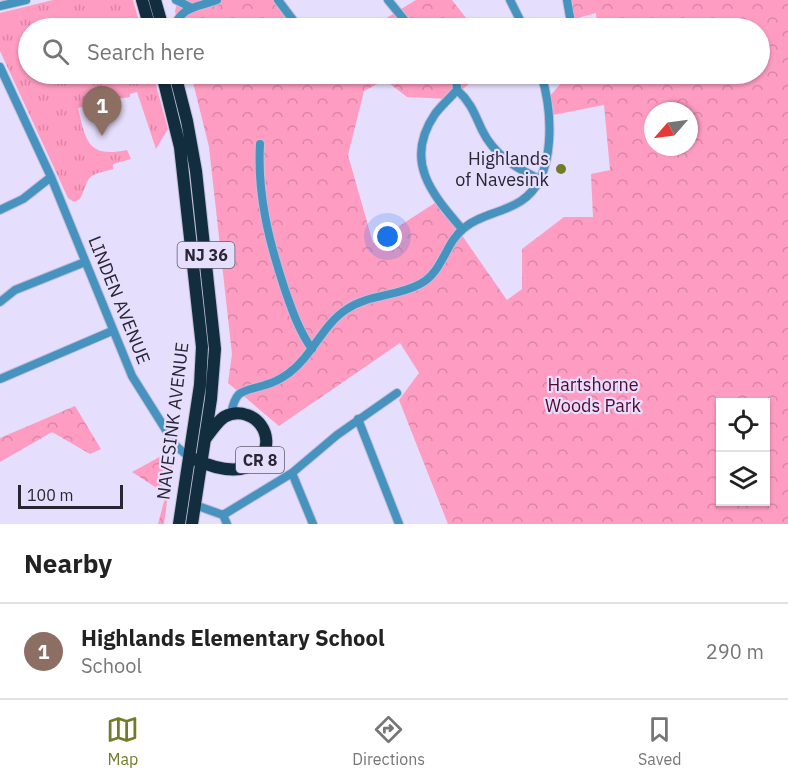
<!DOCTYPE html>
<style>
:root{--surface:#fff;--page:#f2f2f2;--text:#222;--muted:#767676;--line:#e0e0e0;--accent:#717c27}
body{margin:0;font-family:"IBM Plex Sans",sans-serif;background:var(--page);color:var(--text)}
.controls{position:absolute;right:18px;bottom:18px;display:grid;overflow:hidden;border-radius:0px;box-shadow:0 2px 4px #0004}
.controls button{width:54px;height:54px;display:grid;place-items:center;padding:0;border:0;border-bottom:2px solid var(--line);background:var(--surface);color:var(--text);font:30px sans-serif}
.compass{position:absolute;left:644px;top:102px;width:54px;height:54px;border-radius:50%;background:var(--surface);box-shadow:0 2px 4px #0004;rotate:242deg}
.scale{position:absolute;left:18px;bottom:15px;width:105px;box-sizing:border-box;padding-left:6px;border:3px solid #292533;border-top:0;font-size:16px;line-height:21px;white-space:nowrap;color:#292533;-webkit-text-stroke:4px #e5defc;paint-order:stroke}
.you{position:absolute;left:388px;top:237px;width:21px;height:21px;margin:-15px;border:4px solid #fff;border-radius:50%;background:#1a73e8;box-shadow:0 0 0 9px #1a73e833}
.badge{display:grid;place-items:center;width:39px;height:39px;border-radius:50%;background:var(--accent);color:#fff;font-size:20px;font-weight:700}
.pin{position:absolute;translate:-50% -50px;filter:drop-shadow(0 2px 3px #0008)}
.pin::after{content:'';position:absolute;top:32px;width:21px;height:18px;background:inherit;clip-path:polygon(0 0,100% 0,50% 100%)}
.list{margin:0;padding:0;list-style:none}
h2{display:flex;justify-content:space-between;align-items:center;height:78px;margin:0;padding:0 24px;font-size:26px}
h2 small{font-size:20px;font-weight:400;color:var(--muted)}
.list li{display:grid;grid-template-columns:39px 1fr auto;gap:18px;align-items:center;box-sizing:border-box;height:96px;padding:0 24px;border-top:2px solid var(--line)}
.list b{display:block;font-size:22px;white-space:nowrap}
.list p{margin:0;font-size:20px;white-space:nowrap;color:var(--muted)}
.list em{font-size:20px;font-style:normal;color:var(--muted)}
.icon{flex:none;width:33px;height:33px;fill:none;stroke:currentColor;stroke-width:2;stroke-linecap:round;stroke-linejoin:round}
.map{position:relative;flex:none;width:788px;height:524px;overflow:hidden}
.search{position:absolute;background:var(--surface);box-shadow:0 2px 4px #0004;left:18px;right:18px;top:18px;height:66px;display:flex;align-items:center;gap:15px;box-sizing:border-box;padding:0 21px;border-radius:33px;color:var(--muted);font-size:22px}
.sheet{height:174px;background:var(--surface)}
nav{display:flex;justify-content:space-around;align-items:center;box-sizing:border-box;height:84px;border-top:2px solid var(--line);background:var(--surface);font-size:16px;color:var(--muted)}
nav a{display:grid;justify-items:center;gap:3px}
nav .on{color:var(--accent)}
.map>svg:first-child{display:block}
</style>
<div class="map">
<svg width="788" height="524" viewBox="0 0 788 524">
<defs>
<pattern id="forest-crowns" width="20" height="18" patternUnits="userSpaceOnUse" patternTransform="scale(1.5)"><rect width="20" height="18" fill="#fe9cc1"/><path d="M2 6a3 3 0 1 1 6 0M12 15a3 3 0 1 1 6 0" fill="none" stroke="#da86a6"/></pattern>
<pattern id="park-tufts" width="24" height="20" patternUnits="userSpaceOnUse" patternTransform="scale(1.5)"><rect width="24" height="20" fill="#fe9cc1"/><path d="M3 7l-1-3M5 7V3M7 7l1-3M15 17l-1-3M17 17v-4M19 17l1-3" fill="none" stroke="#da86a6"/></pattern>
</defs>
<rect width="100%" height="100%" fill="#e5defc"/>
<path fill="url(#forest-crowns)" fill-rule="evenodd" d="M 178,0 L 280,0 L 296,28 L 179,28 L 175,11 Z
M 416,0 L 452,0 L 474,28 L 370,28 Z
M 572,0 L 788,0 L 788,524 L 448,524 L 399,400 L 419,373 L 400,343 L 279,426 L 228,383 L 232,354 L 209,147 L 191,74 L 482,74 L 450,99 L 407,97 L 385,80 L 364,91 L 348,155 L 373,243 L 438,201 L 507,300 L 522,289 L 522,249 L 564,217 L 593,217 L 591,174 L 610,170 L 604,105 L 553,115 L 549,97 L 569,74 L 760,74 L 760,28 L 597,28 L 596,13 L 574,19 ZM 653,111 L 689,111 L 689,147 L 653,147 ZM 720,403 L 766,403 L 766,502 L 720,502 Z
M 75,406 L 101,449 L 90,454 L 52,432 L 0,462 L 0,438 Z
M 165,454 L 172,465 L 164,524 L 158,524 L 166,494 L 132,472 Z"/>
<path fill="url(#park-tufts)" d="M 53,0 L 133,0 L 141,28 L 28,28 L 28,74 L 153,74 L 168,129 L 156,149 L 137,92 L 130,94 L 130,97 L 118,99 L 98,106 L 97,103 L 78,108 C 86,142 88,158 127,150 L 131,159 L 113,164 L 113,169 C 83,177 92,174 80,199 L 74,202 L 68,198 L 0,51 L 0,13 Z"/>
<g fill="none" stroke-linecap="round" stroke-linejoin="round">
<g stroke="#c3bdd8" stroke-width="10">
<path id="minor" d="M 176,0 L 190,7
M 278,0 L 299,28
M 388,0 L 411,28
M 510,0 L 524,28
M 567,0 L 571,23 L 569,28
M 0,6 L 26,0
M 173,28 C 184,5 195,8 217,0
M 0,67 L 51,177 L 132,376 L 176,446 L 189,457
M 456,74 L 457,90 C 450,98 441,106 435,114 C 403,161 432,194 462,229
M 457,90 C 471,102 475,115 482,130 C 494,155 516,168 539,179
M 260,144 C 257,194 269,242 285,290 C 292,310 299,331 312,349
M 0,210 L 23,199 L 51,177
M 0,302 L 15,290 L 85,262
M 0,379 L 112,331
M 231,414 C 236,388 243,392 265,385 C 273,383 282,378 289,373 C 313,355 322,325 347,309 C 369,294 396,297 420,284 C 443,272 445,243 464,228 C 481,214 503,213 521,201 C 558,177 552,109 541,74
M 358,419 L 399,524
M 292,473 L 313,524
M 195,505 L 223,515 L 227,524
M 223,515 L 292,473 L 337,435 L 397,393"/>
</g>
<g stroke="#c3bdd8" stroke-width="14">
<path id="highway" d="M 142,0 L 150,28
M 155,0 L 163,28
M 162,74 L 180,147 L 202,347 L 200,385 L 179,524
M 175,74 L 187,121 L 196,171 L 215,349 L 211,399 L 192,524
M 194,459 C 209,466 231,473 248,467 C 274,458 271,423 247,415 C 239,412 231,413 224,417 C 217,422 211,431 206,438"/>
</g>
<use href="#minor" stroke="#4693bf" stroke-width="8"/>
<use href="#highway" stroke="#122e3e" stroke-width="12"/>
</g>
<circle fill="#717c27" stroke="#e5defc" stroke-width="2" cx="561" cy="169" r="6"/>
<g text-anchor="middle" stroke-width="4.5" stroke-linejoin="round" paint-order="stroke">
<g fill="#e5defc" stroke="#615c6f" stroke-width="1.5">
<rect x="177.5" y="242" width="57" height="26" rx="4.5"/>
<rect x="236" y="447" width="48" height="26" rx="4.5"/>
</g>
<g font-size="16" font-weight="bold" fill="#292533">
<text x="206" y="261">NJ 36</text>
<text x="260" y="466">CR 8</text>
</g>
<g font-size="18" fill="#292533" stroke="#e5defc" text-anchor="end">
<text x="549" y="165">Highlands<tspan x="549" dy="21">of Navesink</tspan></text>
</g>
<g font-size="18" fill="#292533" stroke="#e5defc">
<text transform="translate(119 300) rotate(68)" y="6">LINDEN AVENUE</text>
<text transform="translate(173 421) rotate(-83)" y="6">NAVESINK AVENUE</text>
</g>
<g font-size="18" fill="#570730" stroke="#e5defc">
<text x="593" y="391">Hartshorne<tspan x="593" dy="21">Woods Park</tspan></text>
</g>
</g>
</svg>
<div class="controls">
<button><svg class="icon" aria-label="locate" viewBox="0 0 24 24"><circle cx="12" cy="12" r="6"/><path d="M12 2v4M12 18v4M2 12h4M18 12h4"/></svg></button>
<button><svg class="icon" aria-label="layers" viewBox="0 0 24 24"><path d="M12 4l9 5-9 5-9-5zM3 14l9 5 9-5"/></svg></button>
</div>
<svg class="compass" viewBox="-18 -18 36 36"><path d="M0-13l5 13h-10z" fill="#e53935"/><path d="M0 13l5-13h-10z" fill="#767676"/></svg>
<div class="scale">100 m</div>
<div class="you"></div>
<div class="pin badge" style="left:102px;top:136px;background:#8d6e63">1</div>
<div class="search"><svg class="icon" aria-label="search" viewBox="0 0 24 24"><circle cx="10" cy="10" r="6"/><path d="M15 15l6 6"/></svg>Search here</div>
</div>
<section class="sheet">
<h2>Nearby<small></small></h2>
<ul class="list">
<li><span class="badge" style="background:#8d6e63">1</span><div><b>Highlands Elementary School</b><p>School</p></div><em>290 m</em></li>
</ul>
</section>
<nav>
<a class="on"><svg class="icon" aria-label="map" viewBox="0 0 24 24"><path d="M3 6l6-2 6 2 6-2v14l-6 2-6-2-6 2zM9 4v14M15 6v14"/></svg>Map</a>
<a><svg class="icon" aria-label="directions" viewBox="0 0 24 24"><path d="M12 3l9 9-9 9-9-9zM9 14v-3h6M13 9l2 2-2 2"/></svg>Directions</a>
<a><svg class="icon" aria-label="saved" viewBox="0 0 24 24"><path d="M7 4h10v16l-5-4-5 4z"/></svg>Saved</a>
</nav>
